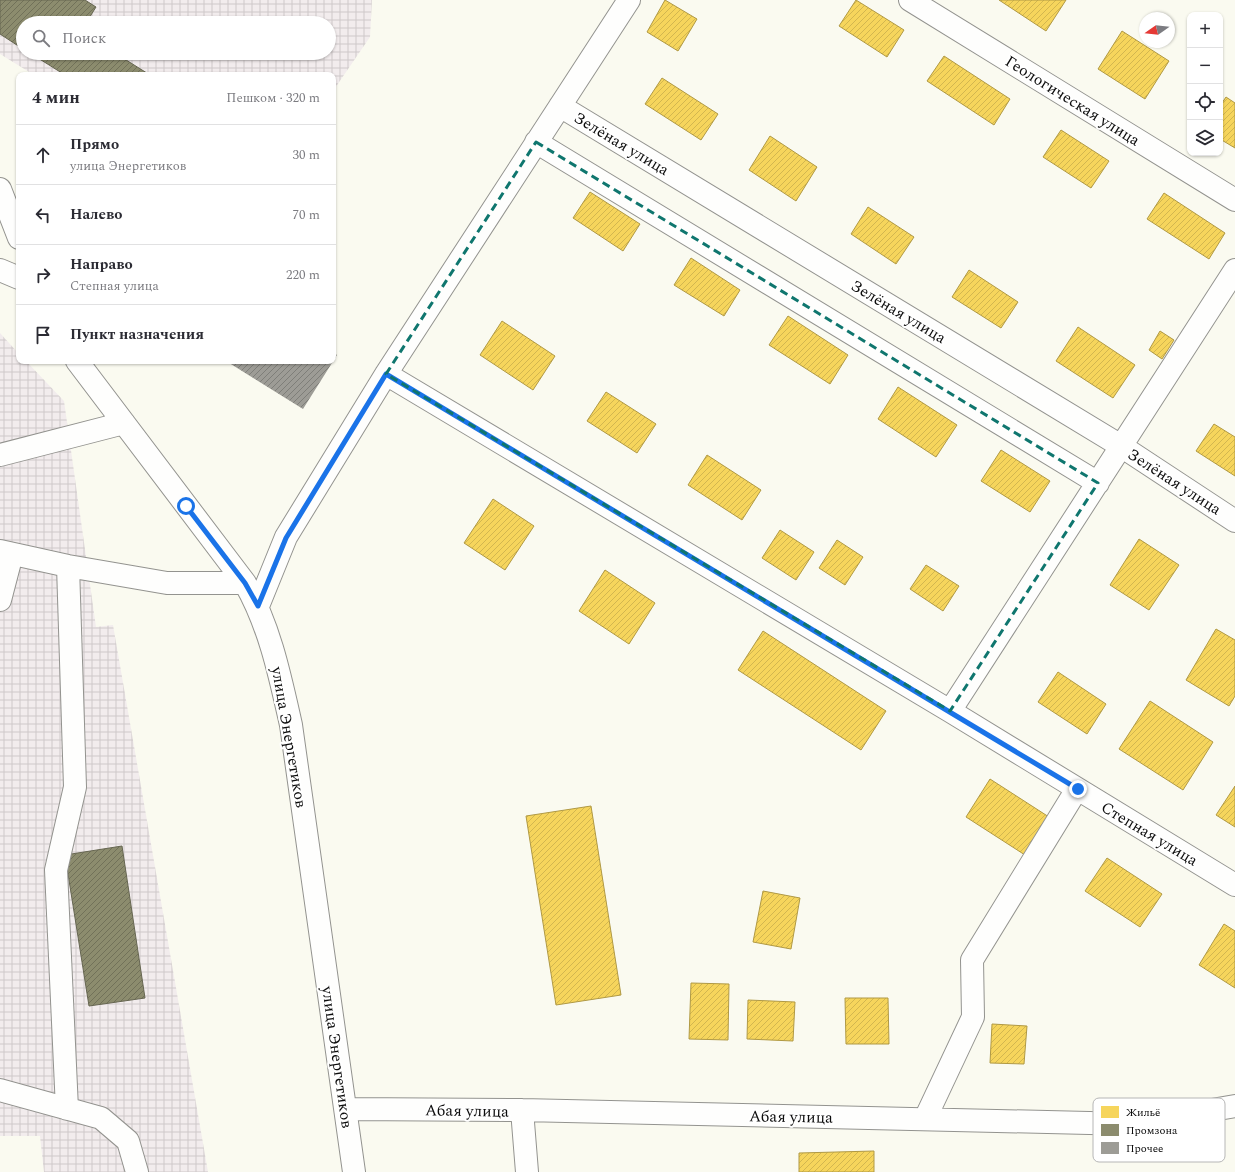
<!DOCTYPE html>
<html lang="ru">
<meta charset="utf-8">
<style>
:root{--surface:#fff;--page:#f2f2f3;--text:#2b2b33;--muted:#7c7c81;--line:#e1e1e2}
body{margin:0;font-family:Spectral,serif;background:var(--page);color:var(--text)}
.controls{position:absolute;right:12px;top:12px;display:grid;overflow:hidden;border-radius:8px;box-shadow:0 1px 3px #0004}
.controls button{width:36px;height:36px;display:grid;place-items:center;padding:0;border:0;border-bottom:1px solid var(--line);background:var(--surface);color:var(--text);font:20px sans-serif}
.compass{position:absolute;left:1139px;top:12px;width:36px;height:36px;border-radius:50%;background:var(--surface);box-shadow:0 1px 3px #0004;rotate:256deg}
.stop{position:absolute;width:12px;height:12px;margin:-9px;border:3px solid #1a73e8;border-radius:50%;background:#fff}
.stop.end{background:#1a73e8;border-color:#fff;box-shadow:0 1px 4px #0008}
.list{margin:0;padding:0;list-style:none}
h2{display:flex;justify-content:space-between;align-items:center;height:52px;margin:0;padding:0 16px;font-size:17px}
h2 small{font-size:13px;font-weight:400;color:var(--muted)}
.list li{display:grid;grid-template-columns:26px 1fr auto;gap:12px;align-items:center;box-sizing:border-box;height:60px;padding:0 16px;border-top:1px solid var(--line)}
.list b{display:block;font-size:15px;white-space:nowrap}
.list p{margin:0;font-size:13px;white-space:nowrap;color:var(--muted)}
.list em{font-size:13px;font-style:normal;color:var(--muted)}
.icon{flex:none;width:22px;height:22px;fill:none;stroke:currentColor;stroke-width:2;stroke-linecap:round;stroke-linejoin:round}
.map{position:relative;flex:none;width:1235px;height:1172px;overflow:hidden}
.search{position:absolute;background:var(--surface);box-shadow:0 1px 3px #0004;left:16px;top:16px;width:320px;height:44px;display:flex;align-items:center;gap:10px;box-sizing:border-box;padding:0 14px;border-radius:22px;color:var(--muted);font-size:15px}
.panel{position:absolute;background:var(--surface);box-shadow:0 1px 3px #0004;left:16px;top:72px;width:320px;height:292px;border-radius:8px}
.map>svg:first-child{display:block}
</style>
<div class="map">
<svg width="1235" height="1172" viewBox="0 0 1235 1172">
<defs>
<pattern id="industrial-grid" width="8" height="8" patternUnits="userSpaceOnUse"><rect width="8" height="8" fill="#f2eced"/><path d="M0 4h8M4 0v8" fill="none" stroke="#cec9ca"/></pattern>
<pattern id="homes-hatch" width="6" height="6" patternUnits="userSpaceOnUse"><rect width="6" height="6" fill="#f6d55c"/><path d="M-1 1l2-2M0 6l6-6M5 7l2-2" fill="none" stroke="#d2b64f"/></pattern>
<pattern id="industry-hatch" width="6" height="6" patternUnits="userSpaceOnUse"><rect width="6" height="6" fill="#8c8c6e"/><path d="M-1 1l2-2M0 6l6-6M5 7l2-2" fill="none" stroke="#717159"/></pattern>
<pattern id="building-hatch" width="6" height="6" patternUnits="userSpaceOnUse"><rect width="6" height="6" fill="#9d9c96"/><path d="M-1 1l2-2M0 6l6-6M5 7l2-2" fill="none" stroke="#7e7e79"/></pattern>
</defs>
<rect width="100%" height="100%" fill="#fafaf0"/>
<path fill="url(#industrial-grid)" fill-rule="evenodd" d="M 0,0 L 372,0 L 370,37 L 333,91 L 333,75 L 34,75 L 0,54 ZM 23,23 L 329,23 L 329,53 L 23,53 Z
M 0,333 L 19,354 L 19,361 L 26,361 L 64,401 L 96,627 L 113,625 L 208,1172 L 44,1172 L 40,1136 L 0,1136 Z"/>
<path fill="url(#homes-hatch)" stroke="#b09944" d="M 665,0 L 697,19 L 678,51 L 647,32 Z
M 856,0 L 904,30 L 887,57 L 839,26 Z
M 999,0 L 1066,0 L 1046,31 Z
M 1122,31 L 1169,61 L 1145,99 L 1098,69 Z
M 944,56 L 1010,99 L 994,125 L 927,81 Z
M 662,78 L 718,114 L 701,140 L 645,104 Z
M 1226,97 L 1235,103 L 1235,148 L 1220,139 L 1220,106 Z
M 1061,130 L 1109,161 L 1091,188 L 1043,157 Z
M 770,136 L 817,167 L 796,201 L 749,170 Z
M 590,192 L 640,224 L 623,251 L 573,218 Z
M 1164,193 L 1225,233 L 1209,259 L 1147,219 Z
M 868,207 L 914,237 L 896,264 L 851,234 Z
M 691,258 L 740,290 L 724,316 L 674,285 Z
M 969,270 L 1018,302 L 1001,328 L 952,297 Z
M 788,316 L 848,355 L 830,384 L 769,345 Z
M 502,321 L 555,356 L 533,390 L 480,355 Z
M 1078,327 L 1135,365 L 1113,398 L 1056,361 Z
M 1160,331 L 1174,340 L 1162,359 L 1149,350 Z
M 898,387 L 957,425 L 936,457 L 878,419 Z
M 606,392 L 656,424 L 637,453 L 587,421 Z
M 1214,424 L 1235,437 L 1235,476 L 1196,451 Z
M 1001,450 L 1050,481 L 1030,512 L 981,481 Z
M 707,455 L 761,490 L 742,520 L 688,485 Z
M 493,499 L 534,526 L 505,570 L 464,543 Z
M 780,530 L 814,552 L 796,580 L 762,558 Z
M 1139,539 L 1179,565 L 1149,610 L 1110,585 Z
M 837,540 L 863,557 L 845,585 L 819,568 Z
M 926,565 L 959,586 L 943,611 L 910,589 Z
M 605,570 L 655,603 L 629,644 L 579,611 Z
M 1216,629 L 1235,640 L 1235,696 L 1229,706 L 1186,680 Z
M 763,631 L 886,711 L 861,750 L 738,670 Z
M 1058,672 L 1106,704 L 1087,734 L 1038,702 Z
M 1150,701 L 1213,742 L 1183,790 L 1119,749 Z
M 990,779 L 1049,817 L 1025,855 L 966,817 Z
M 1235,786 L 1235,827 L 1216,815 Z
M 591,806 L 621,995 L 556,1005 L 526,816 Z
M 1107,858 L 1162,894 L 1140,927 L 1085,891 Z
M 763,891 L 800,898 L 791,949 L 753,942 Z
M 1224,924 L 1235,931 L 1235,988 L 1199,965 Z
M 691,983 L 729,984 L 728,1040 L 689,1039 Z
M 845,998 L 888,998 L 889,1044 L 846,1044 Z
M 748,1000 L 795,1002 L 793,1041 L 747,1039 Z
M 992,1024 L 1027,1026 L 1024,1064 L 990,1063 Z
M 874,1151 L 874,1172 L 799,1172 L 799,1153 Z"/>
<path fill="url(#industry-hatch)" stroke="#666651" d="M 0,0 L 85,0 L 96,7 L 86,23 L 23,23 L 23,49 L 0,34 Z
M 30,53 L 115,53 L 150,75 L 65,75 Z
M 122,846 L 145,998 L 89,1006 L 65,855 Z"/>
<path fill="url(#building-hatch)" d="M 333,352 L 337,355 L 303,409 L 226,361 L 333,361 Z"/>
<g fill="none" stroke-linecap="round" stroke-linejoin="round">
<g stroke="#93938f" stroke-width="24">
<path id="minor" d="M 910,0 L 1235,200
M 560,106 L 1121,446 L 1235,521
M 536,142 L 1098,483
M 0,189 L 19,238
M 0,270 L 19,278
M 77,361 L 245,583 C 270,627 280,676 291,725 L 354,1172
M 386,374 L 950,711 L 1235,885
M 0,455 L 124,423
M 0,551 L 68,566 L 167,583 L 245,583
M 0,600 L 12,554
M 258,606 L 286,537 L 386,374 L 629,0
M 950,711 L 1235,270
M 0,1090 L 101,1118 L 128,1141 L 137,1172
M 67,1109 L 56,870 L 75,787 L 68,566
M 346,1109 L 522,1110 L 1131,1124 L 1235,1106
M 522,1110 L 527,1172
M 925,1119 L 973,1017 L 972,960 L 1077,789"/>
</g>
<use href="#minor" stroke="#fefefd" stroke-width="22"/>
</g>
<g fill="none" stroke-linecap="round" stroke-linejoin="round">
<path stroke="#1a73e8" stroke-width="5" d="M 186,506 L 245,583 L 258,606 L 286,538 L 386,374 L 1078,789"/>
</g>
<path fill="none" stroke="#0f766e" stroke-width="3" stroke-dasharray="8 5" stroke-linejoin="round" d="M 536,142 L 1098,483 L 950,711 L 386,374 Z"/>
<g text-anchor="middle" stroke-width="4" stroke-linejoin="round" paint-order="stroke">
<g font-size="16" fill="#0c0c0c" stroke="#fff">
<text transform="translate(1073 100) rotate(32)" y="6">Геологическая улица</text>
<text transform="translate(622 143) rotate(31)" y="6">Зелёная улица</text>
<text transform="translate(899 311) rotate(31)" y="6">Зелёная улица</text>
<text transform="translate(1175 481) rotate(33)" y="6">Зелёная улица</text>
<text transform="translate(290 737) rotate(80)" y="6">улица Энергетиков</text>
<text transform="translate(1150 833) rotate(31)" y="6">Степная улица</text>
<text transform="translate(338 1057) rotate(82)" y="6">улица Энергетиков</text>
<text transform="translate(467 1110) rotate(1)" y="6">Абая улица</text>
<text transform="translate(791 1116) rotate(1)" y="6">Абая улица</text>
</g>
</g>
<rect x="1093" y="1098" width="132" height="64" rx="6" fill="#fff" stroke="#b6b6b6" stroke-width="1"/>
<rect x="1101" y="1106" width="18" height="12" fill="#f6d55c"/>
<rect x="1101" y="1124" width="18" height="12" fill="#8c8c6e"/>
<rect x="1101" y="1142" width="18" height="12" fill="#9d9c96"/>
<g font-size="11" fill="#0c0c0c">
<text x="1126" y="1116">Жильё</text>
<text x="1126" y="1134">Промзона</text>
<text x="1126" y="1152">Прочее</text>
</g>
</svg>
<div class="controls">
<button>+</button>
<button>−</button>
<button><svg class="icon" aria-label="locate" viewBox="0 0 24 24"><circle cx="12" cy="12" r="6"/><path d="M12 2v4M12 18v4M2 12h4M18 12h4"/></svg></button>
<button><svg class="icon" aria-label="layers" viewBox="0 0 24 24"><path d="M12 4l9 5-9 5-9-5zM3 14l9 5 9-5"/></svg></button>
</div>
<svg class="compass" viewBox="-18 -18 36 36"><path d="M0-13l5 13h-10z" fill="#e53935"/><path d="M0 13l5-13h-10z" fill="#7c7c81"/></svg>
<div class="stop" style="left:186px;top:506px"></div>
<div class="stop end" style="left:1078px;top:789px"></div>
<div class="search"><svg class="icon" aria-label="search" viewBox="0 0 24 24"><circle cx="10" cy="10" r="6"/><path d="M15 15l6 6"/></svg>Поиск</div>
<section class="panel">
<h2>4 мин<small>Пешком · 320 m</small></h2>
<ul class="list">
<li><svg class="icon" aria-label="ahead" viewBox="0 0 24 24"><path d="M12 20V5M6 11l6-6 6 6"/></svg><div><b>Прямо</b><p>улица Энергетиков</p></div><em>30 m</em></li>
<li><svg class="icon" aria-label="left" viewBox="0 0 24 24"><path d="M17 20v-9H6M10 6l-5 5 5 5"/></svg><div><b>Налево</b></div><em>70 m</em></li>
<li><svg class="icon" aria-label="right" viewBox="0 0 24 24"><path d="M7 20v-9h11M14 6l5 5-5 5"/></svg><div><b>Направо</b><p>Степная улица</p></div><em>220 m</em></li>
<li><svg class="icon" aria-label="arrive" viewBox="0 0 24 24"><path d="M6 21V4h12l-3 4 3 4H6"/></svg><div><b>Пункт назначения</b></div></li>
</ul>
</section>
</div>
